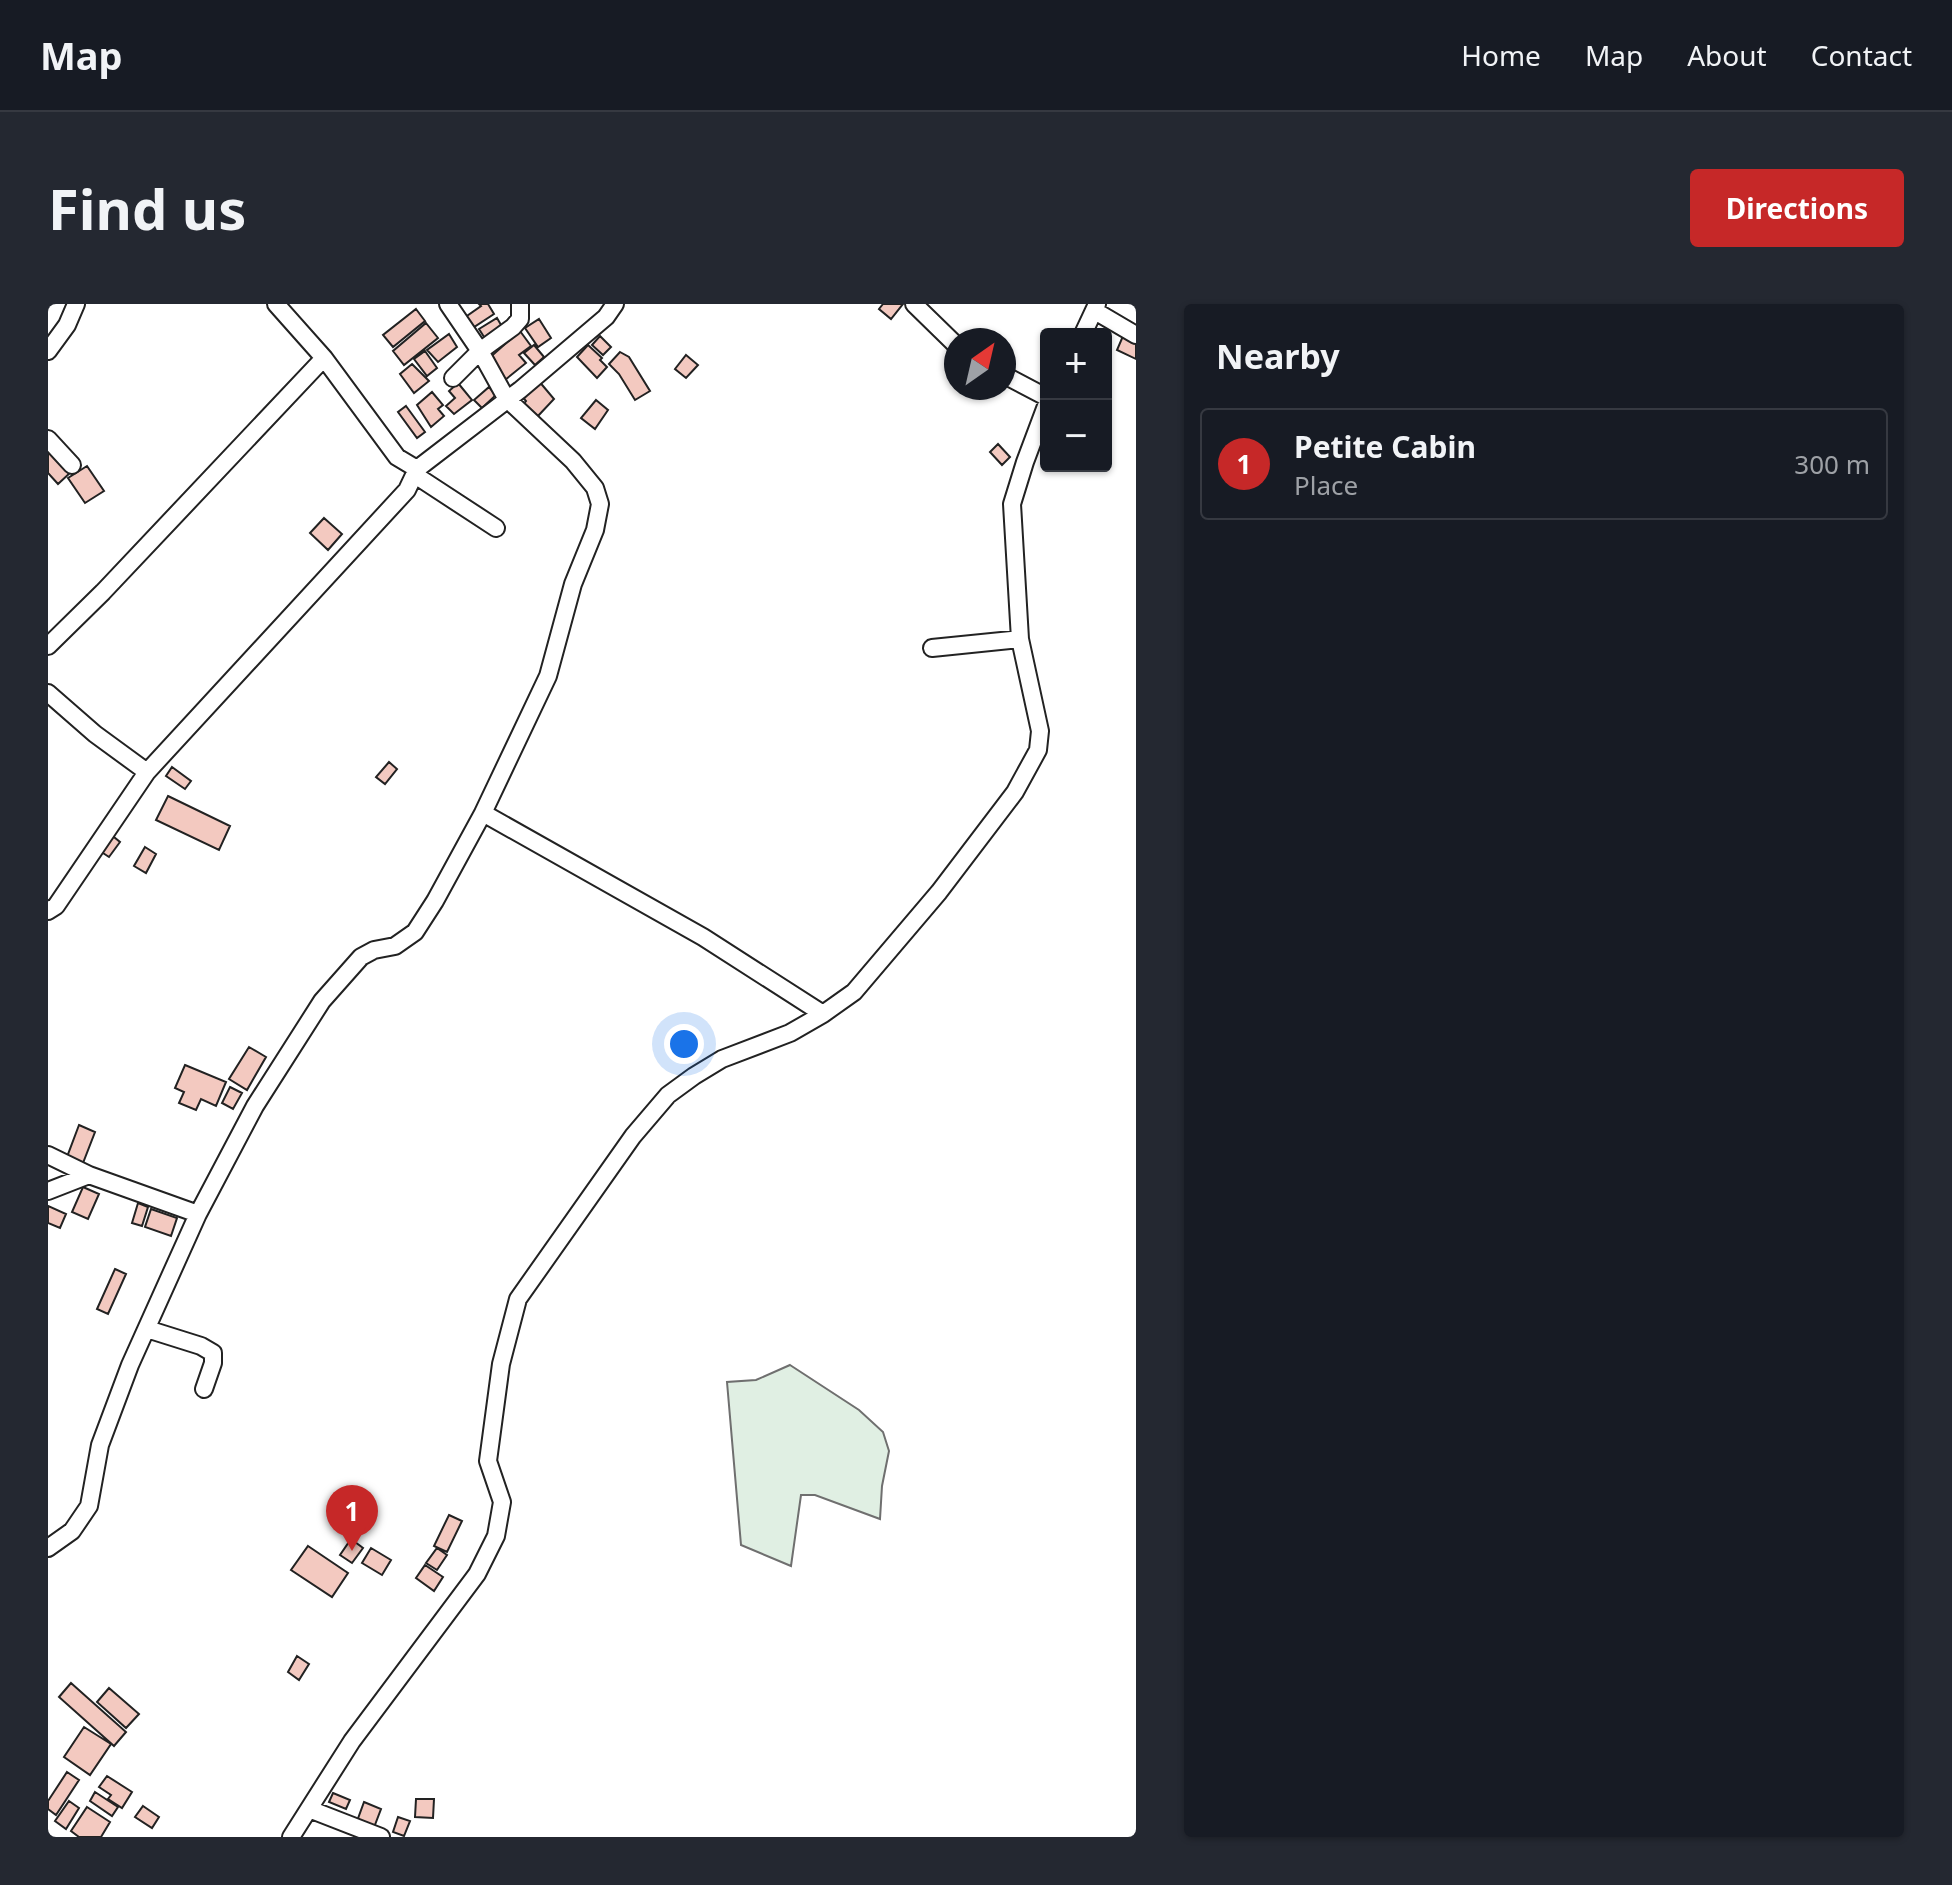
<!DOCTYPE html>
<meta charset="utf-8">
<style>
:root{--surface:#171b24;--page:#242831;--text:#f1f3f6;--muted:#9ea1a6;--line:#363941;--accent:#c62828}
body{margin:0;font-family:"Noto Sans",sans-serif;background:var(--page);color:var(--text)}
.controls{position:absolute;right:24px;top:24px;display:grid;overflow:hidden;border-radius:8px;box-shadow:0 2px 6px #0004}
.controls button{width:72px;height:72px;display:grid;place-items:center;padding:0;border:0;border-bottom:2px solid var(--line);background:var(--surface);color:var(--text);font:40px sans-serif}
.compass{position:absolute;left:896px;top:24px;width:72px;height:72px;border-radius:50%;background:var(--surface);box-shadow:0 2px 6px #0004;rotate:34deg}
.you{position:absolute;left:636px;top:740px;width:28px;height:28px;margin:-20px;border:6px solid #fff;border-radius:50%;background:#1a73e8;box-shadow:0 0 0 12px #1a73e833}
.badge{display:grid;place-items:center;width:52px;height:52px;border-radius:50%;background:var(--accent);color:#fff;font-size:26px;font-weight:700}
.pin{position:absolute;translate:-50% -66px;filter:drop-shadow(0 2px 4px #0008)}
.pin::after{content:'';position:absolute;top:42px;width:28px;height:24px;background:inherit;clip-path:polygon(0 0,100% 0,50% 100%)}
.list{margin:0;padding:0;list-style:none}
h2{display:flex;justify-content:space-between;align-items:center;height:104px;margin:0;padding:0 32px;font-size:34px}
h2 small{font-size:26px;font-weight:400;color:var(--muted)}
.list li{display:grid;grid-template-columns:52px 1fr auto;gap:24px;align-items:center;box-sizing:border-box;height:112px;margin:0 16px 16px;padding:0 16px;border:2px solid var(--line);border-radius:8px}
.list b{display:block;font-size:30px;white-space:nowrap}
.list p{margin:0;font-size:26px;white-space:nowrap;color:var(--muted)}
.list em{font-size:26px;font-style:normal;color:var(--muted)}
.map{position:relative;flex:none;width:1088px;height:1533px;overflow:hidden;border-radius:8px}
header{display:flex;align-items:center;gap:48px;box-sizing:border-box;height:112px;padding:0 40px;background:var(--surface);border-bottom:2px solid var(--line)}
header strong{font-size:38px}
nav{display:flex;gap:44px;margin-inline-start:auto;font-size:28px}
.intro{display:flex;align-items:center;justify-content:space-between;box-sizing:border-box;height:192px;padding:0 48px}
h1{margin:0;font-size:56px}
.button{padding:20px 36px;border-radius:8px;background:var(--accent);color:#fff;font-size:28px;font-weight:700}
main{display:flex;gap:48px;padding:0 48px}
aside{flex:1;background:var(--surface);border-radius:8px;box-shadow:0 2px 6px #0004}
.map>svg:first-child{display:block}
</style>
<header>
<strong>Map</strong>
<nav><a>Home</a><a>Map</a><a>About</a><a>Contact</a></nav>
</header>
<div class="intro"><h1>Find us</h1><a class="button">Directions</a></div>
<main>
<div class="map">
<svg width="1088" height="1533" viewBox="0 0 1088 1533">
<rect width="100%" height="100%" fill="#fff"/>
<path fill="#e0efe3" stroke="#6f6f6f" stroke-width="2" d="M 742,1061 L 811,1106 L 835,1128 L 841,1147 L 834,1182 L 832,1215 L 767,1191 L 753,1191 L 743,1262 L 693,1241 L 679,1078 L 708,1076 Z"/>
<path fill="#f3c9c0" stroke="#222" stroke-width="2" d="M 431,0 L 440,0 L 446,10 L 423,25 L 416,14 L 433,2 Z
M 835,0 L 855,0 L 843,15 L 831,5 Z
M 368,5 L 377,17 L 345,43 L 335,31 Z
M 449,14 L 456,26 L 438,36 L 431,25 Z
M 491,15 L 503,34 L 490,43 L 477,24 Z
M 378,19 L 390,34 L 356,61 L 345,47 Z
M 472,27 L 483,42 L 471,51 L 478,59 L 457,76 L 439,56 Z
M 401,30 L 409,43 L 390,58 L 379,46 Z
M 552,32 L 563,43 L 555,51 L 544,41 Z
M 1075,32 L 1088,37 L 1088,55 L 1069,46 Z
M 486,41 L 496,53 L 487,61 L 476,49 Z
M 540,41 L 554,54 L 552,56 L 559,63 L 549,74 L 529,53 Z
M 377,47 L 389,64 L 379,72 L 366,55 Z
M 572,48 L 581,53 L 602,87 L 587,96 L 571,70 L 561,60 Z
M 638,51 L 650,61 L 638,74 L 627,65 Z
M 364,60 L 381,77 L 366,89 L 352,70 Z
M 490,76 L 506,95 L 489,113 L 475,101 L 478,97 L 472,90 Z
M 410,79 L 424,96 L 406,110 L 398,102 L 407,94 L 401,87 Z
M 441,83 L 448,91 L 434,104 L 426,96 Z
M 384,88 L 395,101 L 390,105 L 396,112 L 383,123 L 369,101 Z
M 548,96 L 560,106 L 547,125 L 533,114 Z
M 358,102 L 377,128 L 369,134 L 350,108 Z
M 950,140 L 962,153 L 954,161 L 942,148 Z
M 0,143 L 23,168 L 10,180 L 0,169 Z
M 39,162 L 56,187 L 37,199 L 20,174 Z
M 276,214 L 294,230 L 280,246 L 262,229 Z
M 341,458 L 349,465 L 337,480 L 328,473 Z
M 124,463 L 143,477 L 137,485 L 118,472 Z
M 120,492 L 182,522 L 171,546 L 108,516 Z
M 61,529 L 72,538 L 61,553 L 49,545 Z
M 97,543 L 108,550 L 98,569 L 86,562 Z
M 201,743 L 218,753 L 199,786 L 181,775 Z
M 137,761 L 178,778 L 168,802 L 153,795 L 148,806 L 131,799 L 136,788 L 127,784 Z
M 182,783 L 194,789 L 185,805 L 174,799 Z
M 31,821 L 47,828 L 35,859 L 19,853 Z
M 35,883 L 51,890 L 40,915 L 24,908 Z
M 90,899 L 100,903 L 94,922 L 84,919 Z
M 0,902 L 18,910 L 12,924 L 0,919 Z
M 103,905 L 129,914 L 123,932 L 97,923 Z
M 67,965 L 78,970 L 60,1010 L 49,1005 Z
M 299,1207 L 313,1217 L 303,1229 L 289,1220 Z
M 401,1211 L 414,1217 L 399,1248 L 386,1242 Z
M 303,1235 L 315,1244 L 304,1259 L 292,1251 Z
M 260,1242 L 300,1269 L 284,1293 L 243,1266 Z
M 323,1244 L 343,1256 L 334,1271 L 314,1259 Z
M 389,1244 L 399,1251 L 389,1266 L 378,1259 Z
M 377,1261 L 395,1273 L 386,1287 L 368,1274 Z
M 249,1352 L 261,1360 L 251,1376 L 240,1368 Z
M 23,1379 L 78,1428 L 66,1442 L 11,1393 Z
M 61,1384 L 91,1410 L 78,1424 L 49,1398 Z
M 36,1423 L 63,1440 L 42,1471 L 16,1453 Z
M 19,1468 L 31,1476 L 8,1511 L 0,1505 L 0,1497 Z
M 59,1472 L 84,1488 L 74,1504 L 60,1495 L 63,1491 L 51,1483 Z
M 47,1488 L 70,1503 L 64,1512 L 42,1497 Z
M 285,1489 L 302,1496 L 298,1505 L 281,1498 Z
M 368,1495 L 386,1495 L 385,1514 L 367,1513 Z
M 21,1497 L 31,1504 L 18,1525 L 7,1517 Z
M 316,1498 L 333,1505 L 325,1526 L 308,1520 Z
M 95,1502 L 111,1513 L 104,1524 L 87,1513 Z
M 39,1503 L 62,1518 L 53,1533 L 31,1533 L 23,1527 Z
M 350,1513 L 362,1517 L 356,1532 L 345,1528 Z"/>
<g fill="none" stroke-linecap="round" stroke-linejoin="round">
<g stroke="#222" stroke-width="20">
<path id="minor" d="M 228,0 L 276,54 L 349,153 L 369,165
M 400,0 L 432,47 L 458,94 L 525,157 L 547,184 L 552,200 L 547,226 L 525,280 L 500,372 L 435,509 L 655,633 L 775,710
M 866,0 L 908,41
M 1047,7 L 1088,31
M 1035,30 L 1049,0
M 0,47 L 19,21 L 28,0
M 956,71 L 998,93
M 405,74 L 432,47 L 465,23 L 472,15 L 472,0
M 0,135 L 24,161
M 367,171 L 448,224
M 0,342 L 55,288 L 276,54
M 884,344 L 972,335
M 0,389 L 47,430 L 99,468
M 0,607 L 8,602 L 99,468 L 359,186 L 369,165 L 472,86 L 558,13 L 567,0
M 0,851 L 41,871
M 0,887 L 41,871 L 150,910
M 99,1025 L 153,1042 L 165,1049 L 165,1059 L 156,1085
M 0,1244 L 24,1227 L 41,1202 L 52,1141 L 82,1061 L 150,910 L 207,802 L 274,697 L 313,653 L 326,646 L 347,642 L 367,628 L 387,597 L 435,509
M 261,1505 L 333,1533
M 243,1533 L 304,1437 L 429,1270 L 448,1232 L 454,1198 L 440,1157 L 453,1060 L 470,995 L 585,832 L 620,791 L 646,772 L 674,755 L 742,729 L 775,710 L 806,688 L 891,588 L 967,488 L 990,446 L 992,427 L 972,335 L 964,200 L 977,158 L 998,102"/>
</g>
<use href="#minor" stroke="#fff" stroke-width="16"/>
</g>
</svg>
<div class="controls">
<button>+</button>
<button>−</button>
</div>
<svg class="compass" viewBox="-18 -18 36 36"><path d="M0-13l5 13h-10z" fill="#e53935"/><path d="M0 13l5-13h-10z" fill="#9ea1a6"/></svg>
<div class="you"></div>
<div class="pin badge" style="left:304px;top:1247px">1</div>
</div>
<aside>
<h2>Nearby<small></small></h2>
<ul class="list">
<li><span class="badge">1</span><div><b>Petite Cabin</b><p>Place</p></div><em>300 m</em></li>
</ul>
</aside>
</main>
